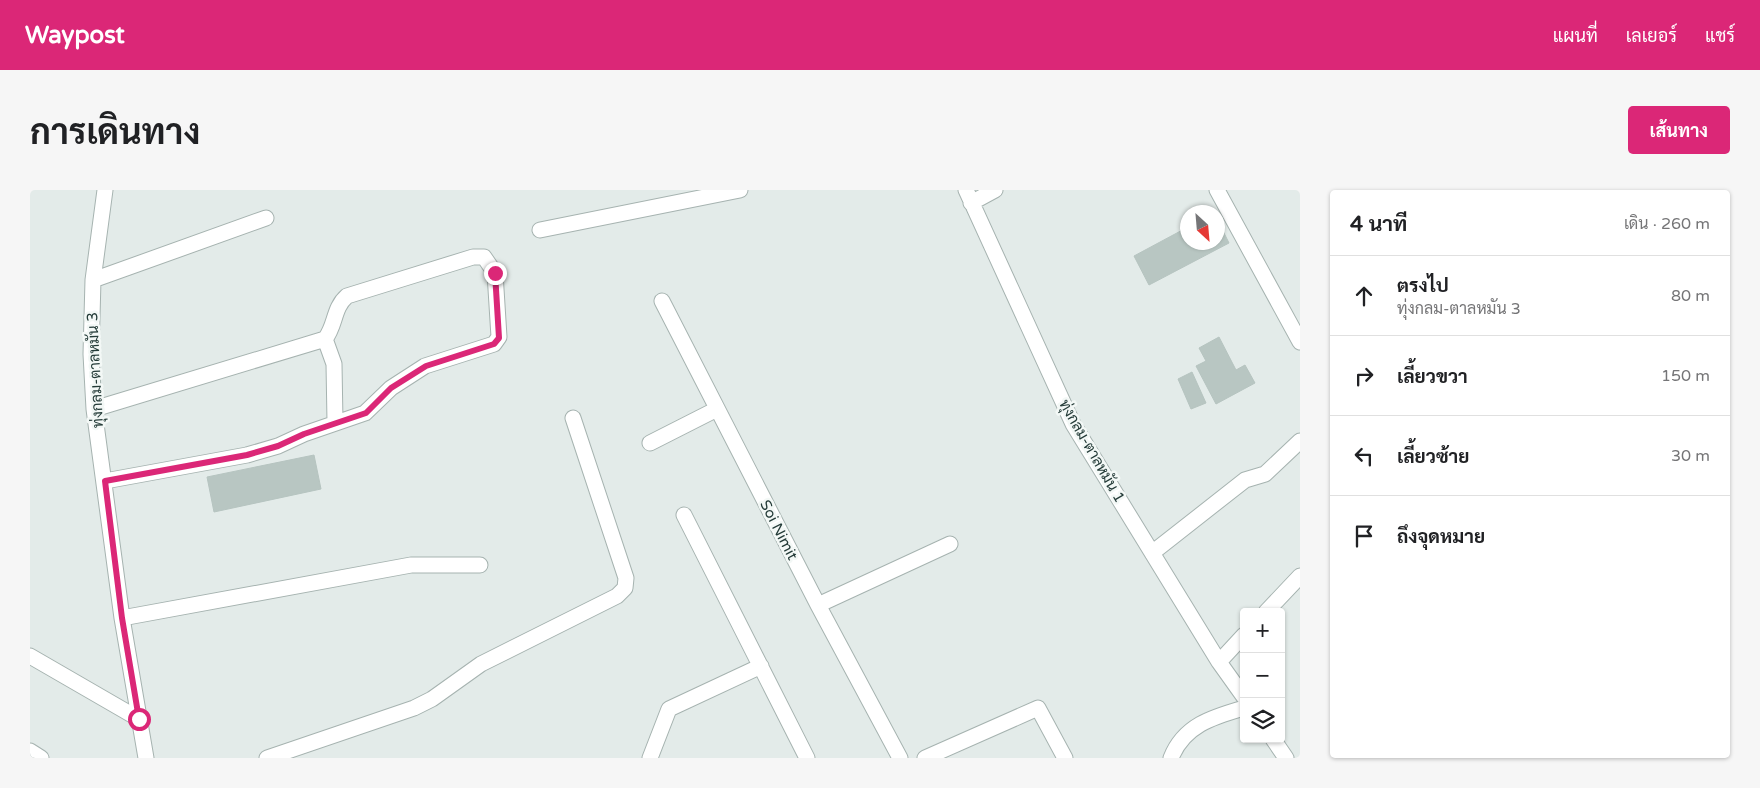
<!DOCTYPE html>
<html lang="th">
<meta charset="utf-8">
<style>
:root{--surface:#fff;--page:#f6f6f6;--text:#202124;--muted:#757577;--line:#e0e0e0;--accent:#db2777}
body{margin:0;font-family:"Varela Round",Sarabun,sans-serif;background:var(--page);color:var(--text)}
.controls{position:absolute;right:15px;bottom:15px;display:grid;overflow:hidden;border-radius:5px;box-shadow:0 1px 4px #0004}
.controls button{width:45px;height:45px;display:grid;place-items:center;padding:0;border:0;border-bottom:1px solid var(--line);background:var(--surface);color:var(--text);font:25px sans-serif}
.compass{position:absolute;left:1150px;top:15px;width:45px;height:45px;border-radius:50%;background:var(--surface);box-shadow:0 1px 4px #0004;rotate:154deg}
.stop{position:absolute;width:15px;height:15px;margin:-11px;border:4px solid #db2777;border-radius:50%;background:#fff}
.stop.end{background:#db2777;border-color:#fff;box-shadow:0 1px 5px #0008}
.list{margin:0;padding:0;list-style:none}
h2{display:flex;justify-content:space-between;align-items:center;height:65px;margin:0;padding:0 20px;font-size:21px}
h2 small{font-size:16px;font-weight:400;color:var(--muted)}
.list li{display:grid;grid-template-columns:32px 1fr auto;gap:15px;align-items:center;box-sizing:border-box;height:80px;padding:0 20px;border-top:1px solid var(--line)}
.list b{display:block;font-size:19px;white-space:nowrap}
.list p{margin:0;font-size:16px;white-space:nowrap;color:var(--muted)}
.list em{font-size:16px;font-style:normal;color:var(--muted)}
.icon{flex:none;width:28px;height:28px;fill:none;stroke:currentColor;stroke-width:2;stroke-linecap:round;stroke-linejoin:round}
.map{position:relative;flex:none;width:1270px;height:568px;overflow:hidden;border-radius:5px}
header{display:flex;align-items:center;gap:30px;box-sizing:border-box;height:70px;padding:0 25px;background:var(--accent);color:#fff}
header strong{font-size:24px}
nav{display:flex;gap:28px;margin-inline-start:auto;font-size:18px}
.intro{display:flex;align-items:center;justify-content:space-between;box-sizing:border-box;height:120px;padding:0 30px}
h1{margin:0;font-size:35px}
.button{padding:12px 22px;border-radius:5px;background:var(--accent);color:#fff;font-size:18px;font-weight:700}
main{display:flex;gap:30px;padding:0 30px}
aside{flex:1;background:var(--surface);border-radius:5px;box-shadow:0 1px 4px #0004}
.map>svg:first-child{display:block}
</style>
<header>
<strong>Waypost</strong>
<nav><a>แผนที่</a><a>เลเยอร์</a><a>แชร์</a></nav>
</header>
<div class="intro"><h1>การเดินทาง</h1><a class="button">เส้นทาง</a></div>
<main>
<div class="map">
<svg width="1270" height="568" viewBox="0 0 1270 568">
<rect width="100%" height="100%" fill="#e3ebe9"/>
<path fill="#b8c6c2" stroke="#b6c4c0" d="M 1188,31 L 1199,53 L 1119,95 L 1104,66 L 1158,37 L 1158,52 L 1188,52 Z
M 1189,147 L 1206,180 L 1215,175 L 1225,193 L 1186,214 L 1166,176 L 1176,171 L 1169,158 Z
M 1162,182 L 1176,213 L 1161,219 L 1148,189 Z
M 284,265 L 291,299 L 184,322 L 177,287 Z"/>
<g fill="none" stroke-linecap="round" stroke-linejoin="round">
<g stroke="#a6b3b0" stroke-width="17">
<path id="minor" d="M 75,0 L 63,90 L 61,164 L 64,219 L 92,428 L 116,568
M 936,0 L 1043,234 L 1189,472 L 1214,507
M 1187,0 L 1270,152
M 941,13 L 965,0
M 510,40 L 710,0
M 63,90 L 236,28
M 632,111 L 788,415 L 870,568
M 295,149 L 304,174 L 305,232
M 64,219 L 295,149 C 306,135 303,118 317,106 L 443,67 L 454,67 L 465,83 L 469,147 L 464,154 L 395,176 L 361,198 L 335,223 L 274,244 L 248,256 L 217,265 L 75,291
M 620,253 L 687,219
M 654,325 L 777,568
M 1122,363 L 1215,290 L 1235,284 L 1270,251
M 788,415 L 920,354
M 1236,422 L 1270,386
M 92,428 L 381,375 L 450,375
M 0,466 L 109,529
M 1189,472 L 1214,445
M 1243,549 L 1256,568
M 0,561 L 11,568
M 237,568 L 384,518 L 402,509 L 451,474 L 587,406 L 595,398 L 596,388 L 543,228
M 620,568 L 639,519 L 731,476
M 895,568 L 1008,518 L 1035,568
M 1141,568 C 1154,535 1183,527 1214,518"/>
</g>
<use href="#minor" stroke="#fff" stroke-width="15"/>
</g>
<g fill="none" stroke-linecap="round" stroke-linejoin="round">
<path stroke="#db2777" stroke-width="6" d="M 109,529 L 92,428 L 75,291 L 217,265 L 248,256 L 274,244 L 336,223 L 361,198 L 396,176 L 464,154 L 469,148 L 465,83"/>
</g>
<g text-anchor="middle" stroke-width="5" stroke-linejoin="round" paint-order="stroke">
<g font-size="15" fill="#243b38" stroke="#f3f8f6">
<text transform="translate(65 180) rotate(-93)" y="5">ทุ่งกลม-ตาลหมัน 3</text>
<text transform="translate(1062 261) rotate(60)" y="5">ทุ่งกลม-ตาลหมัน 1</text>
<text transform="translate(749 340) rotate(63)" y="5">Soi Nimit</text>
</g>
</g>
</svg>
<div class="controls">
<button>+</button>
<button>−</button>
<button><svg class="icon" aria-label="layers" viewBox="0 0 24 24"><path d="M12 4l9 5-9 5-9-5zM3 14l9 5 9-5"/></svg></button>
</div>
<svg class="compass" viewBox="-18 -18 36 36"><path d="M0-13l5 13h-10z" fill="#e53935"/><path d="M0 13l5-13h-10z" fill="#757577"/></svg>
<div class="stop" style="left:109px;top:529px"></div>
<div class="stop end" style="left:465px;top:83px"></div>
</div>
<aside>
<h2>4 นาที<small>เดิน · 260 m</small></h2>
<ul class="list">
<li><svg class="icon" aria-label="ahead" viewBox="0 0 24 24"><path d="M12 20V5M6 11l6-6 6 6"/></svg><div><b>ตรงไป</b><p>ทุ่งกลม-ตาลหมัน 3</p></div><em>80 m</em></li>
<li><svg class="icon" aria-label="right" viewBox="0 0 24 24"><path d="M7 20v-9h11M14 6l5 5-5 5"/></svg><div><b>เลี้ยวขวา</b></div><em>150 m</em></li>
<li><svg class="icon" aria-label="left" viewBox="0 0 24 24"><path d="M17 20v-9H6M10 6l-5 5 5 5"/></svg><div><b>เลี้ยวซ้าย</b></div><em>30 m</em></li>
<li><svg class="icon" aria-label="arrive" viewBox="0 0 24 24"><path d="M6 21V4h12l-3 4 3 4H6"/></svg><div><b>ถึงจุดหมาย</b></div></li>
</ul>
</aside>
</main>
